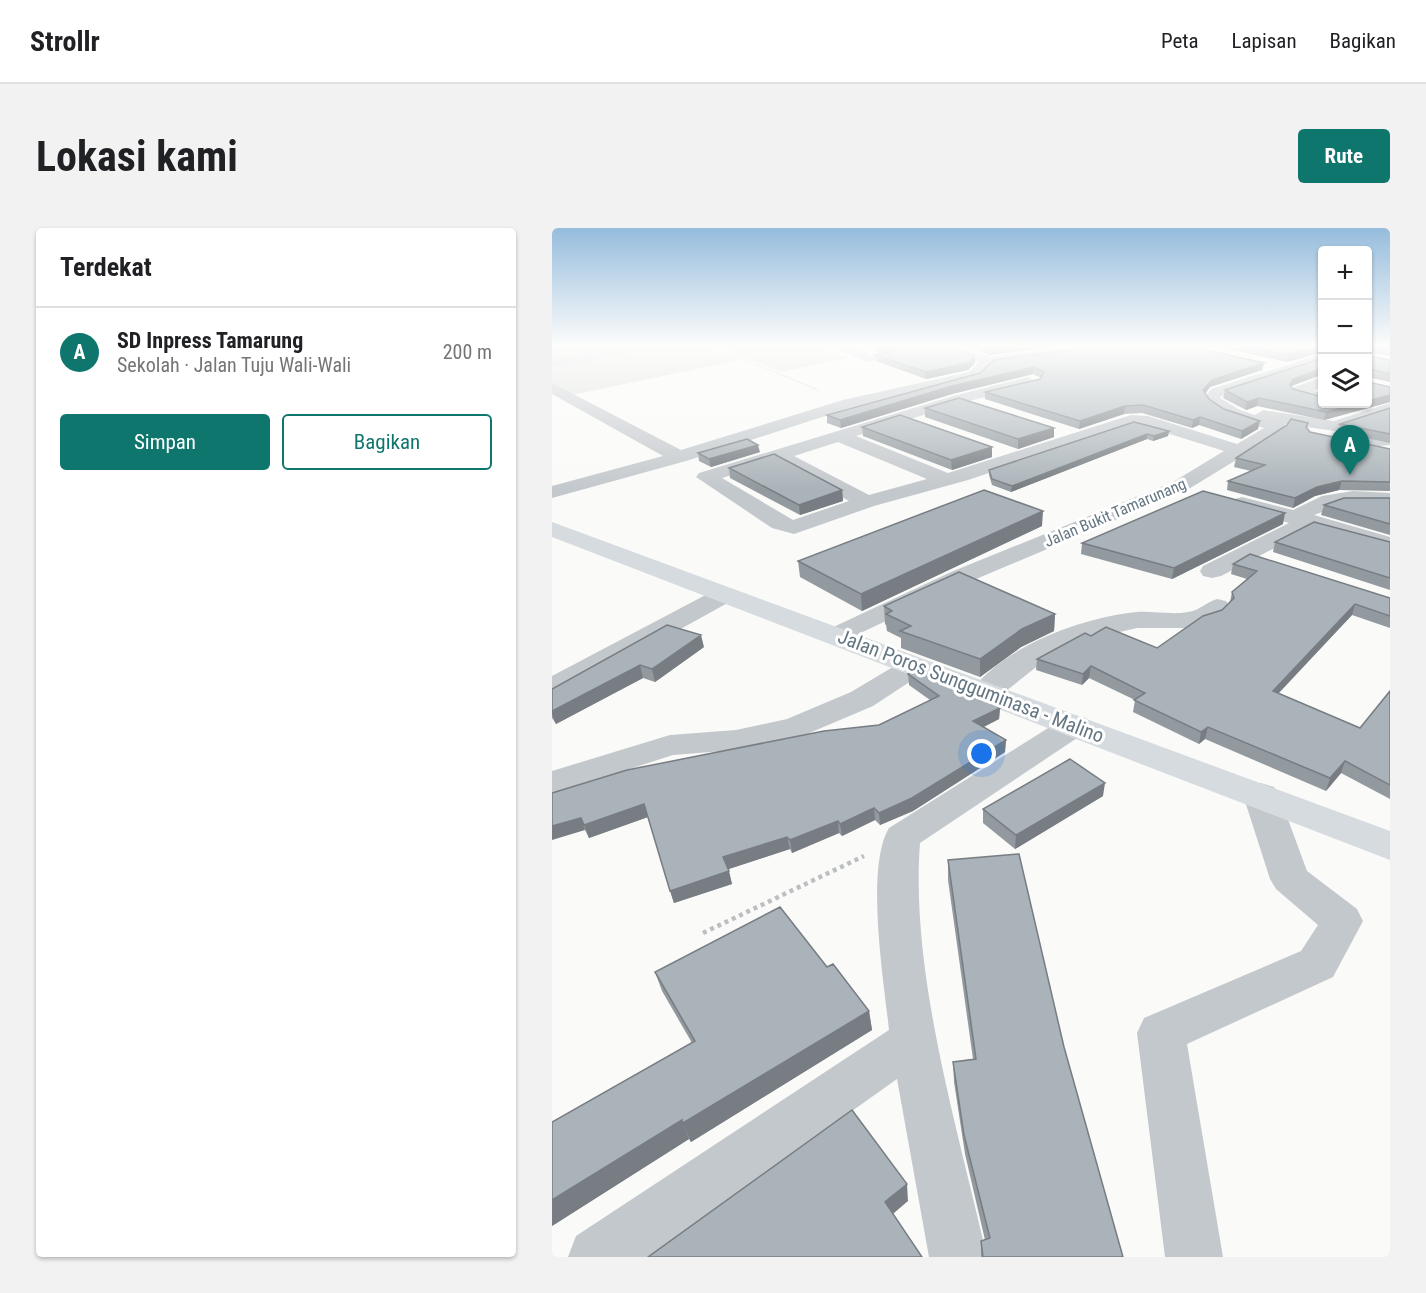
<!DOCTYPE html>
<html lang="id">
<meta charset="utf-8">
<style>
:root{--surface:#fff;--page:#f2f2f2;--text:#202124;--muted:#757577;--line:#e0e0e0;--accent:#0f766e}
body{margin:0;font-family:"Roboto Condensed",sans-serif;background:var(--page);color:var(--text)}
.controls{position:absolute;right:18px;top:18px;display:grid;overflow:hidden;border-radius:6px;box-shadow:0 2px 4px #0004}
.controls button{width:54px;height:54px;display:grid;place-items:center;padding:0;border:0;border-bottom:2px solid var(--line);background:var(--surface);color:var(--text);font:30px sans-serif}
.you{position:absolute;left:430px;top:526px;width:21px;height:21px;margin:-15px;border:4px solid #fff;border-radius:50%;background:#1a73e8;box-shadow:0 0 0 9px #1a73e833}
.badge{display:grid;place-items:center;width:39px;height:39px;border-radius:50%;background:var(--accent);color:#fff;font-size:20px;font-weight:700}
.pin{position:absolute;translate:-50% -50px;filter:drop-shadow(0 2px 3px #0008)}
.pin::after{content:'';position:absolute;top:32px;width:21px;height:18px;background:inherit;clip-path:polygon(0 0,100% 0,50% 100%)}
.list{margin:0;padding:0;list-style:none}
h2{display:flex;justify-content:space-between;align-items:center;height:78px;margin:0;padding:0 24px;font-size:26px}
h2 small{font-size:20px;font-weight:400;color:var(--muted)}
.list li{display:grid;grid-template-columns:39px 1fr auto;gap:18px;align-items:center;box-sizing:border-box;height:90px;padding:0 24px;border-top:2px solid var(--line)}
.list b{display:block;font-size:22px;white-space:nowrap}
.list p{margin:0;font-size:20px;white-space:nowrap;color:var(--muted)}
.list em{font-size:20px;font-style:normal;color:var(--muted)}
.actions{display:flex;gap:12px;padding:18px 24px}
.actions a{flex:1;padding:14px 0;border:2px solid var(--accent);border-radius:6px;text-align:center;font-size:21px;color:var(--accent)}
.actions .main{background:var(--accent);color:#fff}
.icon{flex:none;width:33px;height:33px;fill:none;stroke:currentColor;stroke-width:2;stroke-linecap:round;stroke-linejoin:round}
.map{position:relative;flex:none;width:838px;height:1029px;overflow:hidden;border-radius:6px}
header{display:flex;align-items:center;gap:36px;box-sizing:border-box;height:84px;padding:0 30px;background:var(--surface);border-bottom:2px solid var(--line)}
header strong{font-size:28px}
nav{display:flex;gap:33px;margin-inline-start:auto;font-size:21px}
.intro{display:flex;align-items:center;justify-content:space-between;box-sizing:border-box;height:144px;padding:0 36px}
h1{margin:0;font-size:42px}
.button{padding:15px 27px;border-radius:6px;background:var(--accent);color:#fff;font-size:21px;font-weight:700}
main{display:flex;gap:36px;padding:0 36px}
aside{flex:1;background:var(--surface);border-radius:6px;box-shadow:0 2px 4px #0004}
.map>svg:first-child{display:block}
</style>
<header>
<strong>Strollr</strong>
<nav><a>Peta</a><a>Lapisan</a><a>Bagikan</a></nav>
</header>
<div class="intro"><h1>Lokasi kami</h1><a class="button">Rute</a></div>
<main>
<aside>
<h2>Terdekat<small></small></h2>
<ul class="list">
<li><span class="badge">A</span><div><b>SD Inpress Tamarung</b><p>Sekolah · Jalan Tuju Wali-Wali</p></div><em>200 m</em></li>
</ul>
<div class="actions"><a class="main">Simpan</a><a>Bagikan</a></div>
</aside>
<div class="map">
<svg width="838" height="1029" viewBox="0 0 838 1029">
<rect width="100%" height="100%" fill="#fafaf8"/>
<path fill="#dadfd7" d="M 0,118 L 72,118 L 0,131 Z
M 106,118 L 155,118 L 188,132 L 20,167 L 0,156 L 0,137 Z
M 166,118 L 265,118 L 295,130 L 229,144 Z"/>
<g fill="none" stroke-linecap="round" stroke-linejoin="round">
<path stroke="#bbbfc2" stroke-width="1.5" stroke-dasharray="1.5 1.5" stroke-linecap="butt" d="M 160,118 L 266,162"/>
<path stroke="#bbbfc2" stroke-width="4.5" stroke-dasharray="4 4" stroke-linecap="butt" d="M 151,705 L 312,628"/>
<path fill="#c3c8cc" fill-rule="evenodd" d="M 69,118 L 99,118 L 93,122 L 0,139 L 0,131 Z
M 279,118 L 299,118 L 325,130 L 318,134 L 313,133 Z
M 383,118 L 404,118 L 438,129 L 528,118 L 530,121 L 523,125 L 441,137 L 427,150 L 301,179 L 134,233 L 0,270 L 0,258 L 111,228 L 0,166 L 0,155 L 129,222 L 291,172 L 417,144 L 427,134 Z
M 770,126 L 770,134 L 671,167 L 668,170 L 688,182 L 703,187 L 711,182 L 782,193 L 838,175 L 838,185 L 783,203 L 733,196 L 732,203 L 635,262 L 417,354 L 285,416 L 275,414 L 271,408 L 275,402 L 399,344 L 621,254 L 672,223 L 589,197 L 581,197 L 416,252 L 322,278 L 242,306 L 220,300 L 144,249 L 147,245 L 401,168 L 476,149 L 484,154 L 481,157 L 413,174 L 304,208 L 396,245 L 579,187 L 596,188 L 685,216 L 712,200 L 676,190 L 662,182 L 652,171 L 659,161 ZM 286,214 L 375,251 L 317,267 L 242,228 ZM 224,233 L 297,273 L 241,292 L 170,250 Z
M 770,149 L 770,159 L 761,163 L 770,165 L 770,175 L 740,166 L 738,163 L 740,160 Z
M 838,207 L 838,217 L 806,220 L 797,215 L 806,210 Z
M 801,263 L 838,265 L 838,277 L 789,277 L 762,287 L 838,309 L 838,323 L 759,301 L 669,348 L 660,350 L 651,348 L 648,343 L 651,338 L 737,295 L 683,279 L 679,275 L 683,271 L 690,269 L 741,282 L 770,268 Z
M 172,359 L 181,362 L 185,367 L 181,372 L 11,466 L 0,469 L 0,448 L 163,362 Z
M 665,371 L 674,373 L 678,379 L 666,391 L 639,400 L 585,400 L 537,411 L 488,436 L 444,471 L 433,474 L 422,471 L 418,465 C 449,419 531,389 585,384 C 602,383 620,387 636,384 C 647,383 654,374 665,371 Z
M 361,430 L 371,433 L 376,439 L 371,445 L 321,478 L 255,506 L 184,522 L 121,527 L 0,566 L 0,543 L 118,507 L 184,502 L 235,491 L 299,464 L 351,433 Z
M 523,487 L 534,490 L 539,497 L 534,504 L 368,615 C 358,745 406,901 435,1029 L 377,1029 L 345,851 L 95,1029 L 16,1029 L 24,1008 L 337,802 C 332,754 313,640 337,600 L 512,490 Z
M 709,555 L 722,559 L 727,567 L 755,643 L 805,681 L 811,693 L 781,749 L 635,816 L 671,1029 L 613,1029 L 585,805 L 592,790 L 749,723 L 766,697 L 724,661 L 718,651 L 691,567 L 696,559 Z"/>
<path fill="#d6dbdf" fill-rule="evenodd" d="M 0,294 L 838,603 L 838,632 L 0,309 Z"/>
</g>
<path fill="#929a9f" d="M 322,118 L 395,118 L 423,135 L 416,142 L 374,151 L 324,133 L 323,127 L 329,125 L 322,123 Z
M 412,118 L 507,118 L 438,127 Z
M 527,118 L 659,118 L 654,121 L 655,122 L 712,135 L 710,142 L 658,159 L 653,165 L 657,171 L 672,181 L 706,201 L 689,211 L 647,197 L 640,200 L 590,185 L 572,186 L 527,201 L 433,171 L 433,164 L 488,151 L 489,150 L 481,146 L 400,166 L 289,200 L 275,195 L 275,187 L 524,121 Z
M 662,118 L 771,118 L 771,124 L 735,134 Z
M 816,118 L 838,118 L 838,128 L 816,124 L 816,128 L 838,132 L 838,154 L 816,149 L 816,154 L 838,159 L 838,174 L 772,192 L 705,178 L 694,182 L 671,170 L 673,162 L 771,130 L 771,148 L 769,147 L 739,158 L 741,161 L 770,169 L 768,162 L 771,154 L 771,176 Z
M 373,180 L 502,200 L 502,209 L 466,221 L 373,189 Z
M 838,180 L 838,215 L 786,204 L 788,196 Z
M 582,194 L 617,203 L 616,208 L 601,213 L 595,211 L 459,264 L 440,257 L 437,247 L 437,242 Z
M 756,195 L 755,200 L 758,204 L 838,221 L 838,263 L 787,262 L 763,268 L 741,280 L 675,262 L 676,253 L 699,243 L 682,239 L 684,230 Z
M 310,199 L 440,219 L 440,229 L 400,242 L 311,208 Z
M 208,224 L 159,239 L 147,233 L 146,225 Z
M 177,240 L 290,262 L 291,273 L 248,287 L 178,250 Z
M 838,270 L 838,307 L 769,287 L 772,277 Z
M 731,296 L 620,351 L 529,326 L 530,315 Z
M 490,298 L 310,383 L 248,349 L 246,333 Z
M 723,314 L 838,314 L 838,362 L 721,324 Z
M 681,336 L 838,370 L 838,400 L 800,387 L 727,465 L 808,500 L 838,463 L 838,571 L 789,545 L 774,563 L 653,511 L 647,516 L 581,484 L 583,472 L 537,450 L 530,457 L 484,442 L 485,431 L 539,408 L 605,420 L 670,382 L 678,374 L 680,364 L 695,351 L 679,346 Z
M 332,378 L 503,386 L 502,403 L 469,419 L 428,449 L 349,420 L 349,410 L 335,403 L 334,397 L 333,396 Z
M 152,419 L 103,454 L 91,450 L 4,496 L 0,490 L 0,461 Z
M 356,446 L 448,480 L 447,491 L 432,499 L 454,512 L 453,524 L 361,583 L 328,597 L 323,592 L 290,608 L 287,605 L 240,625 L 238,621 L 176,641 L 180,656 L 122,675 L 96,589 L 37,610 L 33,602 L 0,565 L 327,497 L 378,472 L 357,457 Z
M 551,568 L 463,621 L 431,595 L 431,581 Z
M 396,632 L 512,819 L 571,1029 L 429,1029 L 429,1013 L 433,1012 L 413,926 L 402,854 L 401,834 L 421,831 L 396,652 Z
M 275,739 L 317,783 L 320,802 L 139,914 L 137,911 L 0,998 L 140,815 L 110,763 L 103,744 Z"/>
<path fill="#777d82" d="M 453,118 L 507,118 L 438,127 L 438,120 Z
M 771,118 L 771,124 L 735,134 L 736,127 Z
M 423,128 L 423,135 L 416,142 L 374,151 L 374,144 Z
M 712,135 L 710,142 L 658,159 L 650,170 L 651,162 L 660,152 Z
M 482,139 L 481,146 L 400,166 L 289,200 L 288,192 L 400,158 Z
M 771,140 L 769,147 L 739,158 L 736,164 L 738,157 L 741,151 Z
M 838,167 L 838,174 L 772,192 L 774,184 L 805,176 L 816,176 L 816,173 Z
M 707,170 L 705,178 L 694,182 L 695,174 Z
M 573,178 L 572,186 L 527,201 L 528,193 Z
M 648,189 L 647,197 L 640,200 L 641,192 Z
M 708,193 L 706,201 L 689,211 L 690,203 Z
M 502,200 L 502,209 L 466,221 L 466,211 Z
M 617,203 L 616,208 L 601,213 L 602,208 Z
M 595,206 L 595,211 L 459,264 L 460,258 Z
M 206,217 L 208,224 L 159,239 L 157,231 Z
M 440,219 L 440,229 L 400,242 L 399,232 Z
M 790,253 L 787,262 L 763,268 L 741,280 L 743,270 L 765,259 Z
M 290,262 L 291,273 L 248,287 L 247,277 Z
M 491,283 L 490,298 L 310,383 L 309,366 Z
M 733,285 L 731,296 L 620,351 L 622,340 Z
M 803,376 L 800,387 L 718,474 L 721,463 Z
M 503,386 L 502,403 L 469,419 L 428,449 L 428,431 L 470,401 Z
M 149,407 L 152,419 L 103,454 L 100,441 Z
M 88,437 L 91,450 L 4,496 L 0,486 L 0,483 Z
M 539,438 L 537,450 L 530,457 L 531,446 Z
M 448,480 L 447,491 L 421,504 L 421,493 Z
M 656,499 L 653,511 L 647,516 L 649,504 Z
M 454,512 L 453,524 L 361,583 L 328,597 L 327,585 Z
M 793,533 L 789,545 L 774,563 L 778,550 Z
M 553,555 L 551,568 L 463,621 L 464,607 Z
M 92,576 L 96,589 L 37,610 L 32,597 Z
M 322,580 L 323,592 L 290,608 L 288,596 Z
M 29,590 L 33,602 L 0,612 L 0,598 Z
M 286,593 L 287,605 L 240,625 L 238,612 Z
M 235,609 L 238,621 L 174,642 L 171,629 Z
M 177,643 L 180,656 L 122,675 L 118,663 Z
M 317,783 L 320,802 L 139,914 L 131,895 Z
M 130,892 L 137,911 L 0,998 L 0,972 Z
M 355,956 L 356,973 L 335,991 L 333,974 Z"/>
<path fill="#aab3b9" stroke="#777d82" stroke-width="1.5" d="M 328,118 L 396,118 L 423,128 L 416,135 L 374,144 L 323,127 L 341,123 Z
M 433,118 L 453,118 L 438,120 Z
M 527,118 L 652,118 L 655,122 L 712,135 L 660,152 L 651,162 L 657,171 L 672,181 L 708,193 L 690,203 L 648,189 L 641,192 L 591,177 L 573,178 L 528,193 L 433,164 L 488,151 L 492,144 L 482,139 L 400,158 L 288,192 L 275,187 L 428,145 L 442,132 L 524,121 Z
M 695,118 L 770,118 L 736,127 Z
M 816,118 L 816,128 L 838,132 L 838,146 L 817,141 L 816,154 L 838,159 L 838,167 L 816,173 Z
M 825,118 L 838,118 L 838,121 Z
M 771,130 L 771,140 L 741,151 L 738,157 L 741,161 L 771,169 L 771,176 L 805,176 L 774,184 L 707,170 L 695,174 L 673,162 Z
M 407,170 L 502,200 L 466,211 L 373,180 Z
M 838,180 L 838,206 L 788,196 Z
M 348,187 L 440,219 L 399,232 L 310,199 Z
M 739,191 L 756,195 L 754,199 L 758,204 L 838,221 L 838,254 L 790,253 L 765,259 L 743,270 L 676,253 L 713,237 L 684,230 L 735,197 Z
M 582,194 L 617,203 L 602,208 L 595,206 L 460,258 L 440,251 L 437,242 Z
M 195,211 L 206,217 L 157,231 L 146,225 Z
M 222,226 L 290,262 L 247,277 L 177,240 Z
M 432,262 L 491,283 L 309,366 L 246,333 Z
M 651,263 L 733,285 L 622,340 L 530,315 Z
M 792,270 L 838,270 L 838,296 L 772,277 Z
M 762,294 L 838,314 L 838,350 L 723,314 Z
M 698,326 L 838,370 L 838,388 L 803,376 L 721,463 L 808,500 L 838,463 L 838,557 L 793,533 L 778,550 L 656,499 L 649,504 L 582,472 L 593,465 L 539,438 L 531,446 L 485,431 L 533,405 L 539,408 L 554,399 L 605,420 L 651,388 L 670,382 L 682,370 L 680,364 L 705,343 L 681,336 Z
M 407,344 L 503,386 L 470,401 L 428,431 L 348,403 L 359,398 L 334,386 L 340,383 L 332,378 Z
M 115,397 L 149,407 L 100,441 L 88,437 L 0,483 L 0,461 Z
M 364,441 L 422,463 L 448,480 L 421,493 L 454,512 L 360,570 L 327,585 L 322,580 L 288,596 L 286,593 L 238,612 L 235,609 L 171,629 L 177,643 L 118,663 L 92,576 L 32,597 L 29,590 L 0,598 L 0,565 L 75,542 L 272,503 L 327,497 L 387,468 L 356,446 Z
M 518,531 L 553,555 L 464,607 L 431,581 Z
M 467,626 L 512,819 L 571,1029 L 431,1029 L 429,1013 L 438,1010 L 412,907 L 401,834 L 424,831 L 396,632 Z
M 228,679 L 275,739 L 281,736 L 317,783 L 131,895 L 130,892 L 0,972 L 0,894 L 143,813 L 103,744 Z
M 300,882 L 355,956 L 333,974 L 370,1029 L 96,1029 Z"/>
<linearGradient id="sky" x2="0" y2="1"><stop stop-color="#96bcdc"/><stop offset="0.45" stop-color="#fdfdfc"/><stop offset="1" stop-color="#fdfdfc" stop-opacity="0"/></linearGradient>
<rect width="838" height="262" fill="url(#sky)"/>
<g text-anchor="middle" stroke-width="6" stroke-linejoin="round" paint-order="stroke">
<g font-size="16" fill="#657683" stroke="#fff">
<text transform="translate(563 284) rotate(-23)" y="6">Jalan Bukit Tamarunang</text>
</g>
<g font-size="20" fill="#657683" stroke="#fff">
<text transform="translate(419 458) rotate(21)" y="7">Jalan Poros Sungguminasa - Malino</text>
</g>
</g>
</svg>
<div class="controls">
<button>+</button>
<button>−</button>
<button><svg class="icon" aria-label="layers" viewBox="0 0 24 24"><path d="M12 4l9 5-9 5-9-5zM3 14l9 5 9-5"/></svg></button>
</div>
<div class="you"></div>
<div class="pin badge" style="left:798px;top:247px">A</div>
</div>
</main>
